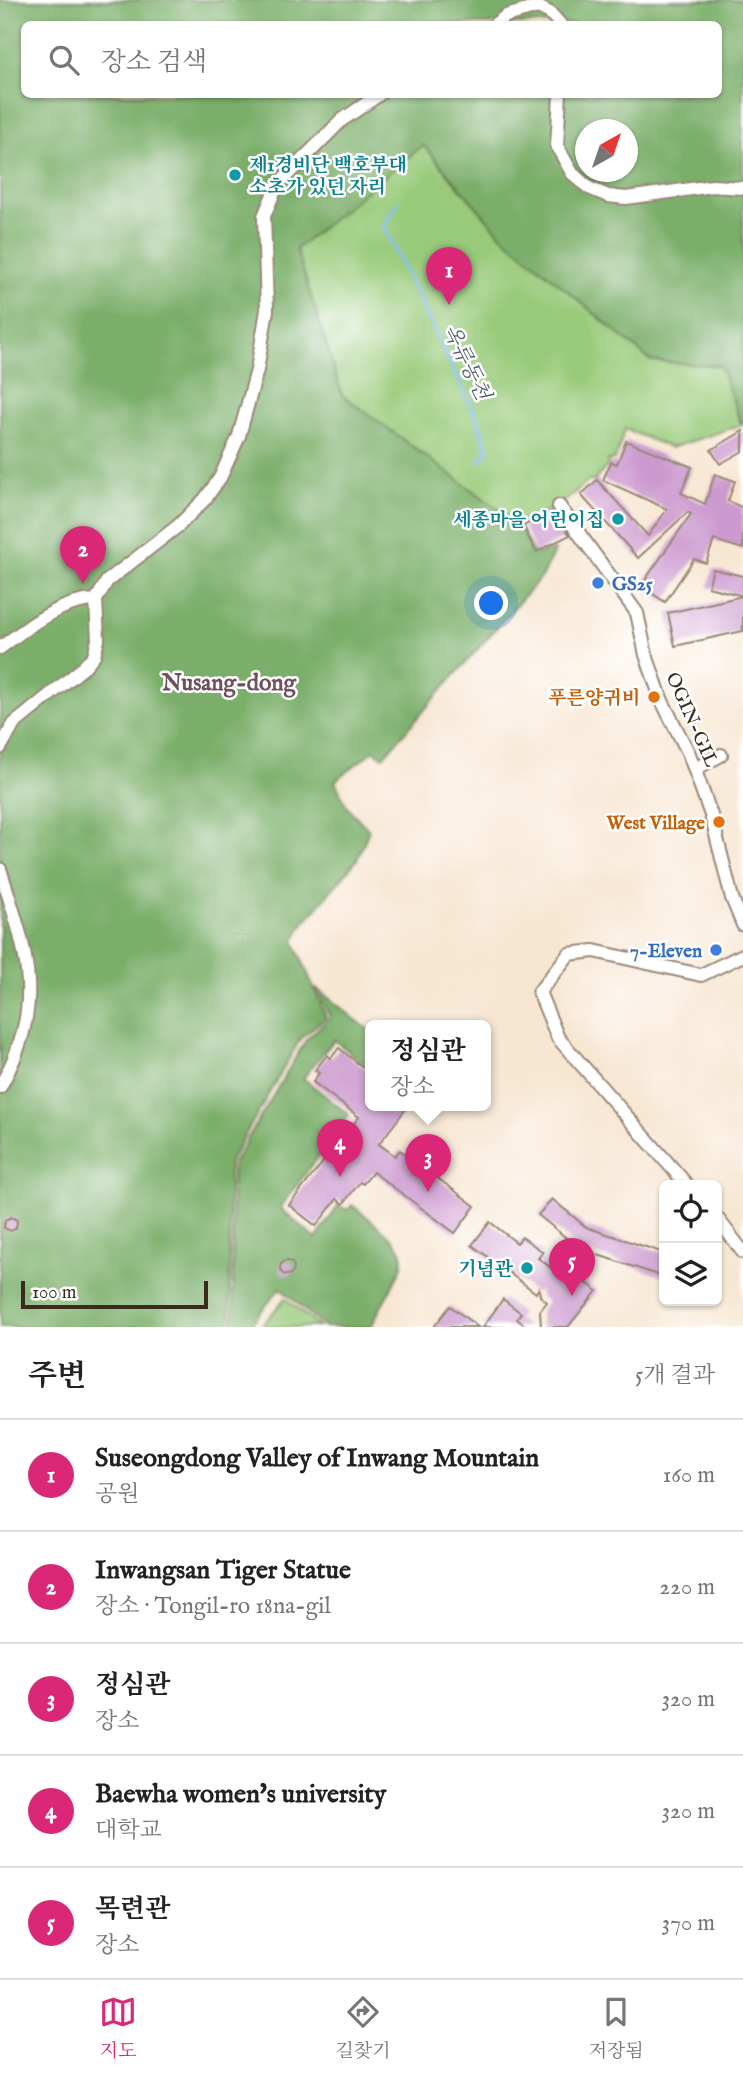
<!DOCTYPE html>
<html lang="ko">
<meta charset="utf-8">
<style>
:root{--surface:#fff;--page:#f6f6f6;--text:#222;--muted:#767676;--line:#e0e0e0;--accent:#db2777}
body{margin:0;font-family:"IM FELL English","Noto Serif KR",serif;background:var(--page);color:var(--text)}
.controls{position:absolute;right:21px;bottom:21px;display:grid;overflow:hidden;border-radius:10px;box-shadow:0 2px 5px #0004}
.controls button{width:63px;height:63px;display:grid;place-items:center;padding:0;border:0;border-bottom:2px solid var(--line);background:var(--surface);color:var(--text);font:35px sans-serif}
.compass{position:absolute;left:575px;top:119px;width:63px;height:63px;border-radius:50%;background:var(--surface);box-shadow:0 2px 5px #0004;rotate:40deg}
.scale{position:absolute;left:21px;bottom:18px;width:187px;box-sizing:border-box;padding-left:7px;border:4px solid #3b2a1e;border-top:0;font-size:19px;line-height:24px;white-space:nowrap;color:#3b2a1e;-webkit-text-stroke:5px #fff;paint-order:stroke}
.you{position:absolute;left:492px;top:604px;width:24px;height:24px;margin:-18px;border:5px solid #fff;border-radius:50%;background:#1a73e8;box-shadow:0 0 0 10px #1a73e833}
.badge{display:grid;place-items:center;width:46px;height:46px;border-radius:50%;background:var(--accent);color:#fff;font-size:23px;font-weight:700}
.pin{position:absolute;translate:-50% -58px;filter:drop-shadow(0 2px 4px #0008)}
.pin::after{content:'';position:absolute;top:37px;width:24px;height:21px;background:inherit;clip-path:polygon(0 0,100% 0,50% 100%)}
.popup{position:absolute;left:365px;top:1020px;width:126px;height:91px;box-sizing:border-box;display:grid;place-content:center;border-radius:10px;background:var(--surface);filter:drop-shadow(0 2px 5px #0005);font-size:23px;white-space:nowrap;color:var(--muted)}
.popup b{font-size:26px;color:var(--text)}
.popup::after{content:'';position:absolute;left:50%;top:100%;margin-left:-14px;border:14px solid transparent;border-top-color:var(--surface)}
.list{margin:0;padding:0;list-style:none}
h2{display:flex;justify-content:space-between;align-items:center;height:91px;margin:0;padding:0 28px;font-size:30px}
h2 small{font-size:23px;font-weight:400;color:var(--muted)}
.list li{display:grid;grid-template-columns:46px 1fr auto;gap:21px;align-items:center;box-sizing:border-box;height:112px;padding:0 28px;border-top:2px solid var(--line)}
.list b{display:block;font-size:26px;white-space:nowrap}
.list p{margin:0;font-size:23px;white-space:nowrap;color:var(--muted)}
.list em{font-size:23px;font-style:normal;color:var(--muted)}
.icon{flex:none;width:38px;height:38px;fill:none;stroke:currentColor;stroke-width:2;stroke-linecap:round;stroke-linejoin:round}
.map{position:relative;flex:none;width:743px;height:1327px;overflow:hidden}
.search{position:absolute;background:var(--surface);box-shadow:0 2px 5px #0004;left:21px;right:21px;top:21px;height:77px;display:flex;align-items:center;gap:18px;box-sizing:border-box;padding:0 24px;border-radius:10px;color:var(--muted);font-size:26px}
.sheet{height:651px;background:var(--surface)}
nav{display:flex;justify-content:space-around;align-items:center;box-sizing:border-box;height:98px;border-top:2px solid var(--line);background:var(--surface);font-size:19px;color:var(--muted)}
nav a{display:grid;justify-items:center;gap:4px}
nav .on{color:var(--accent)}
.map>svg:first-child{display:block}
</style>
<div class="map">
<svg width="743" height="1327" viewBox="0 0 743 1327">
<rect width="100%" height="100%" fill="#fff"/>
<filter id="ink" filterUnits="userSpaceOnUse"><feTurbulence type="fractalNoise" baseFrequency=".0143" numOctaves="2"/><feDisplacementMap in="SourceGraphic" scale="14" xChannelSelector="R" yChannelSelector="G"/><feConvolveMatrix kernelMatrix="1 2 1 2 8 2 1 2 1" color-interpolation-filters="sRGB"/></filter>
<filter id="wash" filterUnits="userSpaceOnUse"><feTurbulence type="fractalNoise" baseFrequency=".00686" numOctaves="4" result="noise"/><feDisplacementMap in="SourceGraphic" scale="28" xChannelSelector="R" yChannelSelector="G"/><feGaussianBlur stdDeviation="1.57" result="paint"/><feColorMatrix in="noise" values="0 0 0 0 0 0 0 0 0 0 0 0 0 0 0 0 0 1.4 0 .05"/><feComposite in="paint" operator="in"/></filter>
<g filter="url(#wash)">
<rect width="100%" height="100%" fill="#f7e6d1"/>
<path fill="#98ca79" stroke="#6a7a4c" stroke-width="2" d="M 423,145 L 502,236 L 651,361 L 720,365 L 741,425 L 671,448 L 625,429 L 615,460 L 608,460 L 608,465 L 593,482 L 590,480 L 559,506 L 517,523 L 342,395 L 296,249 Z
M 285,1298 L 319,1327 L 261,1327 Z"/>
<path fill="#7aae69" stroke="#5a6c44" stroke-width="2" fill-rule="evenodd" d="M 0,0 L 743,0 L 743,426 L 720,366 L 651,361 L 502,236 L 423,145 L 296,249 L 342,395 L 517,523 L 534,554 L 555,550 L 542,576 L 383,757 L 374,750 L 335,781 L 347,807 L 369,830 L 357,860 L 303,924 L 294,941 L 326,1017 L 301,1038 L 229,1163 L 230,1324 L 233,1327 L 0,1327 ZM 24,24 L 718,24 L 718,94 L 24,94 ZM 586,130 L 628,130 L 628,172 L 586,172 Z
M 316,988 L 370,1031 L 370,1068 L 334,1040 L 303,1078 L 349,1115 L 280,1208 L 316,1239 L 338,1206 L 348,1210 L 352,1205 C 427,1264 406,1251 371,1327 L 324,1327 L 280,1288 L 249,1327 L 239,1327 L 233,1322 L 232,1165 L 306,1040 L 330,1017 Z"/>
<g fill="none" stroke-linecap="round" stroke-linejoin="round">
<path stroke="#83bbf3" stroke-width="3.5" d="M 398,202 L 384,227 L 478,420 L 488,452 L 480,460"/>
</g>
<g id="blocks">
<path fill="#cc99cf" d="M 743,431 L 743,451 L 720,464 L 711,450 Z
M 626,441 L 692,467 L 681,493 L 705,504 L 715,474 L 735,481 L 728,501 L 743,508 L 743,549 L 714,540 L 706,563 L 694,559 L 665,602 L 641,586 L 691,514 L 688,512 L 638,558 L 581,495 L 597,480 L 648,536 L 667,509 L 603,480 L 611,462 L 617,464 Z
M 552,511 L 570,535 L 536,552 L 523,526 Z
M 713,569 L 743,576 L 743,596 L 708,587 Z
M 743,596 L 743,631 L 675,646 L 668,613 Z
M 339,1048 L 370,1073 L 370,1106 L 408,1106 L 379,1144 L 395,1156 L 400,1150 L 475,1206 L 455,1233 L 373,1172 L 363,1184 L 360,1182 L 343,1204 L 337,1199 L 316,1226 L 289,1205 L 359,1117 L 313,1082 L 319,1073 L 315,1070 L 327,1055 L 331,1058 Z
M 552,1199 L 586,1227 L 664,1253 L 664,1277 L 580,1249 L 538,1215 Z
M 11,1217 L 17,1220 L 16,1228 L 11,1231 L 4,1228 L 5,1220 Z
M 490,1222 L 517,1243 L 522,1237 L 543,1252 L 538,1258 L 566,1279 L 575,1266 L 588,1276 L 584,1281 L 597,1291 L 568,1327 L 541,1327 L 540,1311 L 547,1302 L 540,1296 L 539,1288 L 536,1293 L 472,1245 Z
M280 1268a7 7 0 1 1 14 0a7 7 0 1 1-14 0Z
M 503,1299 L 521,1313 L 517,1319 L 527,1327 L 483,1327 Z
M 450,1306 L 478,1327 L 434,1327 Z"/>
</g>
</g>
<g filter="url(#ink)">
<use href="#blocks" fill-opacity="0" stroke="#998878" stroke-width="2"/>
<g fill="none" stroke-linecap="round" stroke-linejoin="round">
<g stroke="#998878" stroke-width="16">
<path id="minor" d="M 495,24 L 506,16 L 538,7 L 550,13 L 560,24
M 560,94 L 557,146 L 572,173 L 589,188 L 608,196 L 626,198 L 713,186 L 743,188
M 559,506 L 637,613 L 646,655 L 662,701 L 689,754 L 711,815 L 732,898 L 743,925
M 0,648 C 27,627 60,601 96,600
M 0,748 L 14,724 L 83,668 L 94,655 L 98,640 L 96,600 L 107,581 L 178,526 L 205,499 L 220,478 L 239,436 L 257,370 L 267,310 L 264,216 L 277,185 L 342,120 L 380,94
M 695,769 L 721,755
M 0,869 C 27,954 47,1003 0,1087
M 687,1185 L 558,1038 L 539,992 L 569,954 L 594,951 L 701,975 L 743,955
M 717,1218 L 743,1252"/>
</g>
<use href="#minor" stroke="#fff" stroke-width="12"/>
</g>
</g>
<g fill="#0f9aa8" stroke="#fff" stroke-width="2.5">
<circle cx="235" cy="175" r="7"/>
<circle cx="618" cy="519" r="7"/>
<circle cx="527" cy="1268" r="7"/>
</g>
<g fill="#3f7fe0" stroke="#fff" stroke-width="2.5">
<circle cx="598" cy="583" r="7"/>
<circle cx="716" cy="950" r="7"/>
</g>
<g fill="#e8710a" stroke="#fff" stroke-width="2.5">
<circle cx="654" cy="697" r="7"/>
<circle cx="719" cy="822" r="7"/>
</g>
<g text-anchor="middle" stroke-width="5" stroke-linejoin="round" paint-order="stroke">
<g font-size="19" font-weight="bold" fill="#0d838f" stroke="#fff" text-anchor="end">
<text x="249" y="171" text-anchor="start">제1경비단 백호부대<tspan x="249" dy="22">소초가 있던 자리</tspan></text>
<text x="604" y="526">세종마을 어린이집</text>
<text x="513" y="1275">기념관</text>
</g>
<g font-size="19" font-weight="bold" fill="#366cbe" stroke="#fff" text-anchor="start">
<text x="612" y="590">GS25</text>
<text x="702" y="957" text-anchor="end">7-Eleven</text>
</g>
<g font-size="19" font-weight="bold" fill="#c56008" stroke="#fff" text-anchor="end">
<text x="640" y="704">푸른양귀비</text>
<text x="705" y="829">West Village</text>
</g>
<g font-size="19" fill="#3b2a1e" stroke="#fff">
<text transform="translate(693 719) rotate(66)" y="7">OGIN-GIL</text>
</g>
<g font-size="21" font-style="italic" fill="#545d69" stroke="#fff">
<text transform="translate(467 362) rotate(64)" y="7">옥류동천</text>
</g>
<g font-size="23" font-weight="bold" fill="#6e515c" stroke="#fff">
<text x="229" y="690">Nusang-dong</text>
</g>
</g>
</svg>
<div class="controls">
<button><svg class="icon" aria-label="locate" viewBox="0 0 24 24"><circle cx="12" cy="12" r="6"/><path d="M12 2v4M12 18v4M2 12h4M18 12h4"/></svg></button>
<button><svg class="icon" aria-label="layers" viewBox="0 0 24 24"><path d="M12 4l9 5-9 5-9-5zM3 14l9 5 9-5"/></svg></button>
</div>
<svg class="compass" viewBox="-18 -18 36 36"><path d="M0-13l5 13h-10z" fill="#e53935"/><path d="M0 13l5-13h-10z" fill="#767676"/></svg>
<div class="scale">100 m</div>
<div class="you"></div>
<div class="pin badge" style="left:449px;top:305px">1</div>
<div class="pin badge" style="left:83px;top:584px">2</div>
<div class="pin badge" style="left:428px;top:1192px">3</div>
<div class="popup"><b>정심관</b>장소</div>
<div class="pin badge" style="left:340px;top:1177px">4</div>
<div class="pin badge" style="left:572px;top:1296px">5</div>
<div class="search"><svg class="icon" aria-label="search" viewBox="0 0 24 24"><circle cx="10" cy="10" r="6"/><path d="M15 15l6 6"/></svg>장소 검색</div>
</div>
<section class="sheet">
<h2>주변<small>5개 결과</small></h2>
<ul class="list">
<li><span class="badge">1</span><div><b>Suseongdong Valley of Inwang Mountain</b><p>공원</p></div><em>160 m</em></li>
<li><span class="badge">2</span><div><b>Inwangsan Tiger Statue</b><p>장소 · Tongil-ro 18na-gil</p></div><em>220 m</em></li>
<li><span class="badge">3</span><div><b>정심관</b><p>장소</p></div><em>320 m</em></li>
<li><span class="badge">4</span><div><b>Baewha women's university</b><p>대학교</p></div><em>320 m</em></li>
<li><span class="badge">5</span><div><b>목련관</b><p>장소</p></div><em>370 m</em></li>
</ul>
</section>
<nav>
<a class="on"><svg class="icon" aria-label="map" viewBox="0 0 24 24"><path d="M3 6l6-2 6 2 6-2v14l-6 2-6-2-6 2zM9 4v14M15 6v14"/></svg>지도</a>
<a><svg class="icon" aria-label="directions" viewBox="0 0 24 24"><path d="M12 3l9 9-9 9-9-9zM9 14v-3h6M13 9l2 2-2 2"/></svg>길찾기</a>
<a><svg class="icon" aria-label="saved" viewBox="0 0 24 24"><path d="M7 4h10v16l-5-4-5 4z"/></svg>저장됨</a>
</nav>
